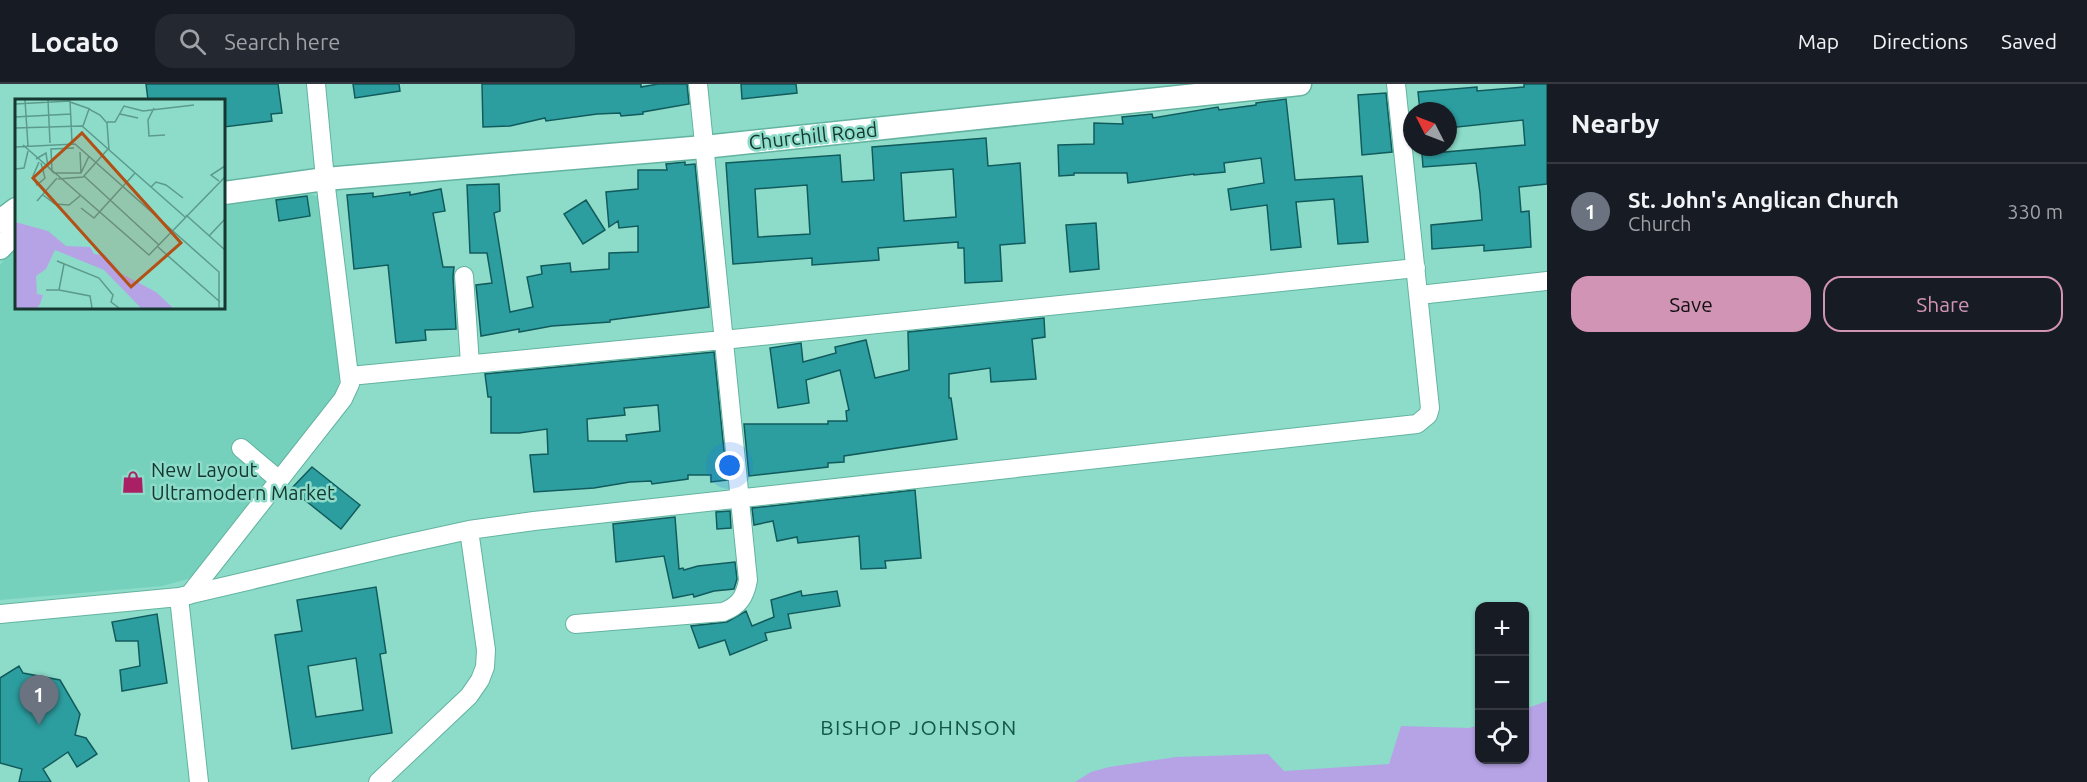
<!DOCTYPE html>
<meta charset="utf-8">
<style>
:root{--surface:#171b24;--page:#242831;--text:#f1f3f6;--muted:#9ea1a6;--line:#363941;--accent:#d194b4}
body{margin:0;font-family:Ubuntu,sans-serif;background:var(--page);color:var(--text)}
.controls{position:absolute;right:18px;bottom:18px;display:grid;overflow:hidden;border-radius:12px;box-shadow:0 2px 4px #0004}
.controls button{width:54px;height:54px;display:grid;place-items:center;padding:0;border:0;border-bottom:2px solid var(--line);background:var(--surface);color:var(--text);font:30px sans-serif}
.compass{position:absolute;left:1403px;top:18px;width:54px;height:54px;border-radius:50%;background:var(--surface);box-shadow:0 2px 4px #0004;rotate:312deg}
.you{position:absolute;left:730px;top:382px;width:21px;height:21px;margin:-15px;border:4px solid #fff;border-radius:50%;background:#1a73e8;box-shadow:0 0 0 9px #1a73e833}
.badge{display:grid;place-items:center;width:39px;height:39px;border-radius:50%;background:var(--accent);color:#fff;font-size:20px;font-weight:700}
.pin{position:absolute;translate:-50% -50px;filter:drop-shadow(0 2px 3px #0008)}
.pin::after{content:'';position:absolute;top:32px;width:21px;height:18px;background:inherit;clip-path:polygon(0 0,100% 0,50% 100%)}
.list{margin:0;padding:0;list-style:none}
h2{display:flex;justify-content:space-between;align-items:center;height:78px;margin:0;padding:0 24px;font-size:26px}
h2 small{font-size:20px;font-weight:400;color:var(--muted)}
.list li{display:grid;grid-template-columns:39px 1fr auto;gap:18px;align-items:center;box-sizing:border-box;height:96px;padding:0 24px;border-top:2px solid var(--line)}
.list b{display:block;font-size:22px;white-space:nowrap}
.list p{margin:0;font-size:20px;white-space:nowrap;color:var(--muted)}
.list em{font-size:20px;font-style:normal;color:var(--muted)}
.actions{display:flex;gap:12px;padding:18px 24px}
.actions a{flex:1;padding:14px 0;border:2px solid var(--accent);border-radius:18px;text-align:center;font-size:21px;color:var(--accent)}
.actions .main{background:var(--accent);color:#111}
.icon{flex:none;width:33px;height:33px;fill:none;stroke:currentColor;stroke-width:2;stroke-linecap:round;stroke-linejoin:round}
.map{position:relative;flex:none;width:1547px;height:698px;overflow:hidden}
header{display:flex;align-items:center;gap:36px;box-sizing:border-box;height:84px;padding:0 30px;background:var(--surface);border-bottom:2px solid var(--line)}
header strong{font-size:28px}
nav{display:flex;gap:33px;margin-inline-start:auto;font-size:21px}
.search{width:420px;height:54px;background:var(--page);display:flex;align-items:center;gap:15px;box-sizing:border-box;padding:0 21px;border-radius:18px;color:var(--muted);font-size:22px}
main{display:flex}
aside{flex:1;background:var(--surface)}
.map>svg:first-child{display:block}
</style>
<header>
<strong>Locato</strong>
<div class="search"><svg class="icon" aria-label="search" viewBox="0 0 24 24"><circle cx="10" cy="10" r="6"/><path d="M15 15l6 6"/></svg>Search here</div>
<nav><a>Map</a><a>Directions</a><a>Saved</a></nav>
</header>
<main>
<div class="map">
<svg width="1547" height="698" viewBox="0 0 1547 698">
<rect width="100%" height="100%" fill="#8cdcc9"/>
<path fill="#75d1bc" d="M 309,110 L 317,112 L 322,122 L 340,294 L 337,307 L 195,489 L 188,495 L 162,502 L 0,516 L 0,181 L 16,161 L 16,224 L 224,224 L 224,122 Z"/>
<path fill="#b6a3e6" d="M 1547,617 L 1547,698 L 1075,698 L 1091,688 L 1109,683 L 1176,673 L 1268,670 L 1284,687 L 1389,680 L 1401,642 L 1469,644 L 1479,641 L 1480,676 L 1524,676 L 1525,625 Z"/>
<path fill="#2d9ea0" stroke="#125b5c" stroke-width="1.5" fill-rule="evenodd" d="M 146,0 L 278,0 L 282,29 L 271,30 L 272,37 L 224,43 L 224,16 L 148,16 Z
M 353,0 L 399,0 L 400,7 L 355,14 Z
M 482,0 L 641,0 L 641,3 L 658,0 L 687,0 L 689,20 L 643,28 L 643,30 L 621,32 L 620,29 L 597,30 L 546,37 L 545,34 L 510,42 L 483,43 Z
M 741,0 L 796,0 L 797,9 L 742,15 Z
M 1524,0 L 1547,0 L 1547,100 L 1519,103 L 1521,128 L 1529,127 L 1531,163 L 1484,167 L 1484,161 L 1432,165 L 1431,141 L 1482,136 L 1480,109 L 1476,79 L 1423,83 L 1422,70 L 1525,61 L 1523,36 L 1448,44 L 1448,27 L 1420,27 L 1418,8 L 1477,3 L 1477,7 L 1524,3 Z
M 1386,9 L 1392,68 L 1362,71 L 1358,11 Z
M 1286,15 L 1295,96 L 1362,92 L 1368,158 L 1338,160 L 1334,115 L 1296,118 L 1301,163 L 1271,166 L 1267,121 L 1231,126 L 1228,105 L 1264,99 L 1261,74 L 1224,79 L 1225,88 L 1194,91 L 1194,90 L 1128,99 L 1127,89 L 1074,89 L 1074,91 L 1059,92 L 1058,61 L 1094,60 L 1094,39 L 1123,40 L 1122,33 L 1152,30 L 1153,34 L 1218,23 L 1219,26 L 1256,21 L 1256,19 Z
M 986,54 L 988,82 L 1020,79 L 1025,159 L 1000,161 L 1002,197 L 965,199 L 964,164 L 958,164 L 958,158 L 878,164 L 879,176 L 812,181 L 812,174 L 733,180 L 726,79 L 840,71 L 842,98 L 874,96 L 872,63 ZM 953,85 L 956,133 L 904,137 L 901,89 ZM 807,101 L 810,150 L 758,153 L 755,105 Z
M 685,78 L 685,81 L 695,80 L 709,223 L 610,236 L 610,238 L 552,242 L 519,248 L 519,245 L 481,252 L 476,201 L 492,199 L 487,169 L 470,169 L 467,101 L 499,100 L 500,127 L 494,129 L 510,228 L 533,223 L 527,193 L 542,190 L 541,182 L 570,179 L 571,188 L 609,185 L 609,169 L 638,168 L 638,142 L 619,144 L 618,137 L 609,143 L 606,108 L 638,105 L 638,86 L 667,86 L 666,80 Z
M 441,105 L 445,127 L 433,129 L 443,183 L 454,183 L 453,193 L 456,245 L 425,246 L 426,256 L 396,259 L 388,181 L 354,185 L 347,111 L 373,109 L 373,113 L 410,108 L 410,111 Z
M 307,112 L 310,132 L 279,137 L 276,116 Z
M 586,116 L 605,146 L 583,160 L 564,130 Z
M 1096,139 L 1099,185 L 1070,188 L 1066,141 Z
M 1044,234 L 1045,253 L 1032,255 L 1036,295 L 991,298 L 990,284 L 949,290 L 949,314 L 951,314 L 957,355 L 844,372 L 844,378 L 828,379 L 828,383 L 749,392 L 744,340 L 828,340 L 828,337 L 847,337 L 846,327 L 849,326 L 840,286 L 806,296 L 809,319 L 778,324 L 770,264 L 801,259 L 803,278 L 836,269 L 835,263 L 866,256 L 875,294 L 909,286 L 908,248 Z
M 714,268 L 727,396 L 711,398 L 711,391 L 688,391 L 688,395 L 652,400 L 651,397 L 630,398 L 594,404 L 534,408 L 530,371 L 548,370 L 547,345 L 519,349 L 491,349 L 491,313 L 488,313 L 485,290 ZM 658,321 L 660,347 L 626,351 L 627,357 L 588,357 L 587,335 L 625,331 L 624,324 Z
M 312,383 L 360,421 L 341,445 L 291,405 Z
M 915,406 L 921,474 L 885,477 L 886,484 L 861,485 L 859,452 L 798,459 L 797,453 L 777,457 L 773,437 L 754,441 L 752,424 Z
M 730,427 L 731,444 L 717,445 L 716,428 Z
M 675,433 L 679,485 L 683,484 L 684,486 L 698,482 L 735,478 L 737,495 L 734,505 L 714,507 L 694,513 L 693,510 L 673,514 L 664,472 L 616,478 L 613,440 Z
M 376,503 L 386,569 L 380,570 L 392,649 L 292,665 L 275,551 L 302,547 L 297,516 ZM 356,574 L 363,626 L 316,633 L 308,582 Z
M 801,507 L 802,512 L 837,507 L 840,522 L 788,530 L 791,544 L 765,549 L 767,556 L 730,571 L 725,556 L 699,564 L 691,542 L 727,538 L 746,527 L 752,542 L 774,533 L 771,516 Z
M 157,530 L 167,599 L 122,607 L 120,586 L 140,582 L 138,557 L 116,557 L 112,538 Z
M 19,582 L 23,589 L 60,596 L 80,630 L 75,651 L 86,654 L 97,670 L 77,683 L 68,668 L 43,685 L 51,698 L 19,698 L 22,685 L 0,679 L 0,594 Z"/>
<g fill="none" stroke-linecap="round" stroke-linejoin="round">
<g stroke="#63b3a0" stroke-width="20">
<path id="minor" d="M 464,192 L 470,280
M 1419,211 L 1547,197
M 350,292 L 723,256 L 1416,184
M 241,364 L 279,396
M 189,511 L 343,315 L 350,300 L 325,95 L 316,0
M 179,513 L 199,698
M 0,530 L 179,513 L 396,462 L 469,446 L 534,437 L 1417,340 L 1428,331 L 1430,324 L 1396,0
M 575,540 L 723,528 C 739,522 745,513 748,496 L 698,0
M 378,698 L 469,612 L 480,596 L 485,583 L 486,566 L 469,446"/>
</g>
<g stroke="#63b3a0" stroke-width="25">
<path id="tertiary" d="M 224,109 L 325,95 L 704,63 L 1300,0
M 0,137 L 16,125
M 0,164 L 16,148"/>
</g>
<use href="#minor" stroke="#fff" stroke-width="18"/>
<use href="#tertiary" stroke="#fff" stroke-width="22"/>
</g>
<defs>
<g id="shop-bare" transform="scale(1.8)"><path d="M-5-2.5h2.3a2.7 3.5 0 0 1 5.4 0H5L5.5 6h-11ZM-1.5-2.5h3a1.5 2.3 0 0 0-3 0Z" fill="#aa2064" stroke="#8cdcc9" stroke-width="2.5" paint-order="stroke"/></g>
</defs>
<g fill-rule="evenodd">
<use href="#shop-bare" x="133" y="398"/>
</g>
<g text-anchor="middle" stroke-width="5" stroke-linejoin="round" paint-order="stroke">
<g font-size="20" fill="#153730" stroke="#8cdcc9">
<text transform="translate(813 52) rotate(-6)" y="7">Churchill Road</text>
</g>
<g font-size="20" fill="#153730" stroke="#8cdcc9" text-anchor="start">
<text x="151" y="393">New Layout<tspan x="151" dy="23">Ultramodern Market</tspan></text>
</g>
<g font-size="21" letter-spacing="1.5" fill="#135548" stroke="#8cdcc9">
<text x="919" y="651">BISHOP JOHNSON</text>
</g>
</g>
<g transform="translate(15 15)">
<rect width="210" height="210" fill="#8cdcc9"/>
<path d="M 0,123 L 33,132 L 51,147 L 75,148 L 79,155 L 90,156 L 107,175 L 141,193 L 158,209 L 126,209 L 89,171 L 40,151 L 31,170 L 21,177 L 22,195 L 28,196 L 25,205 L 22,209 L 0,209 Z" fill="#b6a3e6"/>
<path fill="none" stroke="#5c9a8c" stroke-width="1.5" d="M 10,1 L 13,47M 33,1 L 35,44M 55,3 L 75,10M 0,5 L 55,2 L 57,43M 139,9 L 133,21 L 134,37 L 150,36M 105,15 L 123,19M 0,18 L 56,15M 92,23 L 100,23 L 109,7 L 128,12 L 179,6M 68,27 L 74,10 L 85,16 L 92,24 L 94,51M 0,29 L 67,27 L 170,118M 8,46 L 134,156 L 210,78M 0,48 L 60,45 L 204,173 L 204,209M 65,53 L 66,74M 21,60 L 31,54 L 33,68 L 39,74 L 66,74 L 74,57M 24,63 L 18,77 L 22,86 L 30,79 L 26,64M 0,70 L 9,69 L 13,52M 37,72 L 36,50 L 59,49M 69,77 L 144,146M 43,80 L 68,78 L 93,50M 204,82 L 196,76 L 210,67M 136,88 L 141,83 L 151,86 L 168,99M 28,96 L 40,105 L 54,106 L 66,96M 22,102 L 42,79M 66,109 L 79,119 L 120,74M 171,116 L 210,151M 194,137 L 210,120M 143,148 L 205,203M 42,162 L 84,179 L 98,196 L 96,203 L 104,209M 31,191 L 44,191 L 49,165M 44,191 L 75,197 L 77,209"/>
<path fill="#b35015" fill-opacity="0.15" stroke="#b35015" stroke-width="3" d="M 67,34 L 166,144 L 116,188 L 18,79 Z"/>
<rect width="210" height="210" fill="none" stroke="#153730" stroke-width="3"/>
</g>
</svg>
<div class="controls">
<button>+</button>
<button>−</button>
<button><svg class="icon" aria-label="locate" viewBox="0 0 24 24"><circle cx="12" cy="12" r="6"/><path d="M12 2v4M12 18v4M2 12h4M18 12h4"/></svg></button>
</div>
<svg class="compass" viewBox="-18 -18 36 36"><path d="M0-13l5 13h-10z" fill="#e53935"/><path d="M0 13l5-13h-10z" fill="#9ea1a6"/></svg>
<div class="you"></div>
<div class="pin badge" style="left:39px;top:641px;background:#6b7280">1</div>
</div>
<aside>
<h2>Nearby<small></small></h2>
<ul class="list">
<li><span class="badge" style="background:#6b7280">1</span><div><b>St. John's Anglican Church</b><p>Church</p></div><em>330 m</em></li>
</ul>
<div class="actions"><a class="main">Save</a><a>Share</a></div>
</aside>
</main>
